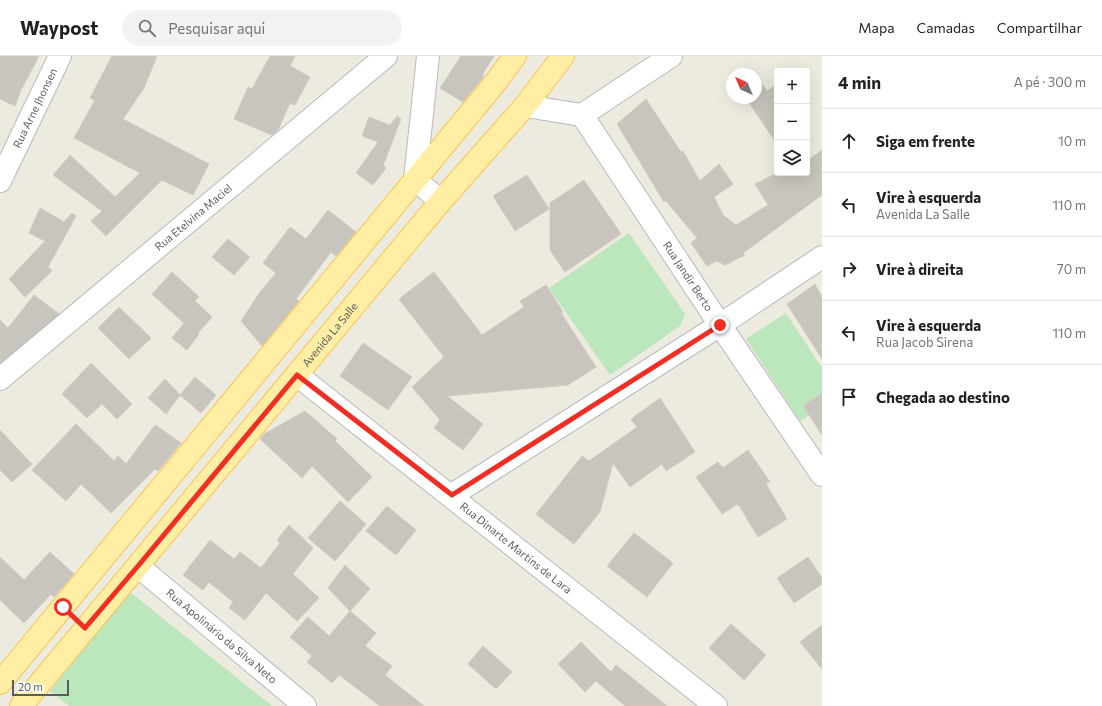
<!DOCTYPE html>
<html lang="pt">
<meta charset="utf-8">
<style>
:root{--surface:#fff;--page:#f2f2f2;--text:#202124;--muted:#757577;--line:#e0e0e0}
body{margin:0;font-family:Commissioner,sans-serif;background:var(--page);color:var(--text)}
.controls{position:absolute;right:12px;top:12px;display:grid;overflow:hidden;border-radius:4px;box-shadow:0 4px 16px #0002}
.controls button{width:36px;height:36px;display:grid;place-items:center;padding:0;border:0;border-bottom:1px solid var(--line);background:var(--surface);color:var(--text);font:20px sans-serif}
.compass{position:absolute;left:726px;top:12px;width:36px;height:36px;border-radius:50%;background:var(--surface);box-shadow:0 4px 16px #0002;rotate:316deg}
.scale{position:absolute;left:12px;bottom:10px;width:57px;box-sizing:border-box;padding-left:4px;border:2px solid #595d62;border-top:0;font-size:11px;line-height:14px;white-space:nowrap;color:#595d62;-webkit-text-stroke:3px #fff;paint-order:stroke}
.stop{position:absolute;width:12px;height:12px;margin:-9px;border:3px solid #f12e23;border-radius:50%;background:#fff}
.stop.end{background:#f12e23;border-color:#fff;box-shadow:0 1px 4px #0008}
.list{margin:0;padding:0;list-style:none}
h2{display:flex;justify-content:space-between;align-items:center;height:52px;margin:0;padding:0 16px;font-size:17px}
h2 small{font-size:13px;font-weight:400;color:var(--muted)}
.list li{display:grid;grid-template-columns:26px 1fr auto;gap:12px;align-items:center;box-sizing:border-box;height:64px;padding:0 16px;border-top:1px solid var(--line)}
.list b{display:block;font-size:15px;white-space:nowrap}
.list p{margin:0;font-size:13px;white-space:nowrap;color:var(--muted)}
.list em{font-size:13px;font-style:normal;color:var(--muted)}
.icon{flex:none;width:22px;height:22px;fill:none;stroke:currentColor;stroke-width:2;stroke-linecap:round;stroke-linejoin:round}
.map{position:relative;flex:none;width:822px;height:650px;overflow:hidden}
header{display:flex;align-items:center;gap:24px;box-sizing:border-box;height:56px;padding:0 20px;background:var(--surface);border-bottom:1px solid var(--line)}
header strong{font-size:19px}
nav{display:flex;gap:22px;margin-inline-start:auto;font-size:14px}
.search{width:280px;height:36px;background:var(--page);display:flex;align-items:center;gap:10px;box-sizing:border-box;padding:0 14px;border-radius:22px;color:var(--muted);font-size:15px}
main{display:flex}
aside{flex:1;background:var(--surface)}
.map>svg:first-child{display:block}
</style>
<header>
<strong>Waypost</strong>
<div class="search"><svg class="icon" aria-label="search" viewBox="0 0 24 24"><circle cx="10" cy="10" r="6"/><path d="M15 15l6 6"/></svg>Pesquisar aqui</div>
<nav><a>Mapa</a><a>Camadas</a><a>Compartilhar</a></nav>
</header>
<main>
<div class="map">
<svg width="822" height="650" viewBox="0 0 822 650">
<rect width="100%" height="100%" fill="#edeae0"/>
<path fill="#bce6bb" d="M 629,177 L 685,258 L 680,270 L 610,319 L 549,232 Z
M 786,257 L 822,312 L 822,350 L 800,365 L 746,283 Z
M 130,536 L 272,650 L 69,650 L 50,635 Z"/>
<path fill="#c8c4be" stroke="#d2cbbf" d="M 0,0 L 39,0 L 21,34 L 15,50 L 0,43 Z
M 112,0 L 157,0 L 144,32 L 123,63 L 209,108 L 193,139 L 162,124 L 106,180 L 91,165 L 102,155 L 53,119 L 70,99 L 115,141 L 140,117 L 74,82 L 95,44 L 90,42 Z
M 270,0 L 295,0 L 290,10 L 310,21 L 295,49 L 290,47 L 278,74 L 272,79 L 234,63 L 248,31 L 252,33 Z
M 461,0 L 494,0 L 482,19 L 484,20 L 463,46 L 440,32 Z
M 756,19 L 767,35 L 777,28 L 777,88 L 746,42 L 756,42 Z
M 646,43 L 681,96 L 683,95 L 700,125 L 719,108 L 733,128 L 714,141 L 723,159 L 736,169 L 768,149 L 755,128 L 777,117 L 807,117 L 807,105 L 822,94 L 822,139 L 743,197 L 745,199 L 725,209 L 717,205 L 707,210 L 691,187 L 697,182 L 666,145 L 664,146 L 617,68 Z
M 397,60 L 401,63 L 383,110 L 386,112 L 373,129 L 356,117 L 378,86 L 362,80 L 369,61 L 390,69 Z
M 527,119 L 549,153 L 515,175 L 493,140 Z
M 584,124 L 621,178 L 565,216 L 550,194 L 550,147 Z
M 40,152 L 64,166 L 72,157 L 76,160 L 48,211 L 52,215 L 25,241 L 9,223 L 45,185 L 29,177 Z
M 328,154 L 356,176 L 336,200 L 331,196 L 296,243 L 299,245 L 262,290 L 241,265 L 260,236 L 276,217 L 263,207 L 290,171 L 306,183 Z
M 228,183 L 250,201 L 234,219 L 212,201 Z
M 172,216 L 199,241 L 195,245 L 212,261 L 198,277 L 199,278 L 187,294 L 172,282 L 184,267 L 152,238 Z
M 434,216 L 482,279 L 524,251 L 520,245 L 546,229 L 563,256 L 561,257 L 596,311 L 568,329 L 447,340 L 483,368 L 463,394 L 434,372 L 440,364 L 412,331 L 444,301 L 399,243 Z
M 815,228 L 822,241 L 822,303 L 787,248 Z
M 34,239 L 59,258 L 0,307 L 0,264 L 8,272 Z
M 119,251 L 151,282 L 129,303 L 98,272 Z
M 363,287 L 412,321 L 388,354 L 340,320 Z
M 91,307 L 132,348 L 117,363 L 102,348 L 87,362 L 62,338 Z
M 195,321 L 216,339 L 201,357 L 180,339 Z
M 165,323 L 180,339 L 166,358 L 148,342 Z
M 822,337 L 822,379 L 803,350 Z
M 660,342 L 695,396 L 666,415 L 662,408 L 630,431 L 613,407 L 600,456 L 574,488 L 536,458 L 582,400 L 589,405 L 637,371 L 631,363 Z
M 305,355 L 337,383 L 335,385 L 372,421 L 348,446 L 312,410 L 302,422 L 260,383 L 264,378 Z
M 76,368 L 114,405 L 118,400 L 126,408 L 155,369 L 181,387 L 158,415 L 155,413 L 111,457 L 81,428 L 66,445 L 32,414 Z
M 0,374 L 32,408 L 12,426 L 0,414 Z
M 748,394 L 770,426 L 766,428 L 787,463 L 758,481 L 738,448 L 722,458 L 696,421 L 718,406 L 723,412 Z
M 340,445 L 366,468 L 335,505 L 308,482 Z
M 387,450 L 416,474 L 396,499 L 366,475 Z
M 289,469 L 313,492 L 293,518 L 319,542 L 297,565 L 266,537 L 245,564 L 229,552 L 233,546 L 209,526 L 203,534 L 183,519 L 210,484 L 234,503 L 240,496 L 261,512 L 280,487 L 277,484 Z
M 634,477 L 673,507 L 647,541 L 607,510 Z
M 50,496 L 74,518 L 54,541 L 51,538 L 24,567 L 0,544 L 0,501 L 24,524 Z
M 808,501 L 822,522 L 822,528 L 794,547 L 777,522 Z
M 345,509 L 370,533 L 350,555 L 328,532 Z
M 350,555 L 376,577 L 365,590 L 392,610 L 385,619 L 424,650 L 380,650 L 339,619 L 332,627 L 307,606 L 312,600 L 290,581 L 308,561 L 329,580 Z
M 731,568 L 766,599 L 744,624 L 709,592 Z
M 822,569 L 822,613 L 800,586 Z
M 581,586 L 611,616 L 616,609 L 667,650 L 625,650 L 596,625 L 585,636 L 558,608 Z
M 483,590 L 512,616 L 496,633 L 468,608 Z"/>
<g fill="none" stroke-linecap="round" stroke-linejoin="round">
<g stroke="#b6b9be" stroke-width="24">
<g id="minor">
<path d="M 428,0 L 415,124 L 441,145"/>
<path d="M 525,50 L 582,59 L 671,0"/>
<path id="s1" d="M 582,59 L 720,269 L 822,419"/>
<path id="s2" d="M 0,125 L 60,0"/>
<path id="s3" d="M 297,319 C 437,428 575,540 716,650"/>
<path id="s4" d="M 0,323 L 386,0"/>
<path d="M 452,439 L 720,269 L 822,201"/>
<path id="s5" d="M 138,510 L 305,650"/>
</g>
</g>
<g stroke="#f7c54f" stroke-width="24">
<g id="major">
<path d="M 0,627 L 495,27 L 515,0"/>
<path id="s6" d="M 21,650 L 441,145 L 525,50 L 563,0"/>
</g>
</g>
<use href="#minor" stroke="#fff" stroke-width="22"/>
<use href="#major" stroke="#ffeea4" stroke-width="22"/>
</g>
<g fill="none" stroke-linecap="round" stroke-linejoin="round">
<path stroke="#f12e23" stroke-width="5" d="M 63,551 L 85,572 L 138,510 L 297,319 L 452,439 L 720,269"/>
</g>
<g text-anchor="middle" stroke-width="3" stroke-linejoin="round" paint-order="stroke">
<g font-size="11" fill="#595d62" stroke="#fff">
<text dy="4" stroke="none"><textPath href="#s2" startOffset="81">Rua Arne Jhonsen</textPath></text>
<text dy="4" stroke="none"><textPath href="#s4" startOffset="252">Rua Etelvina Maciel</textPath></text>
<text dy="4" stroke="none"><textPath href="#s1" startOffset="193">Rua Jandir Berto</textPath></text>
<text dy="4" stroke="none"><textPath href="#s6" startOffset="483">Avenida La Salle</textPath></text>
<text dy="4" stroke="none"><textPath href="#s3" startOffset="279">Rua Dinarte Martins de Lara</textPath></text>
<text dy="4" stroke="none"><textPath href="#s5" startOffset="109">Rua Apolinário da Silva Neto</textPath></text>
</g>
</g>
</svg>
<div class="controls">
<button>+</button>
<button>−</button>
<button><svg class="icon" aria-label="layers" viewBox="0 0 24 24"><path d="M12 4l9 5-9 5-9-5zM3 14l9 5 9-5"/></svg></button>
</div>
<svg class="compass" viewBox="-18 -18 36 36"><path d="M0-13l5 13h-10z" fill="#e53935"/><path d="M0 13l5-13h-10z" fill="#757577"/></svg>
<div class="scale">20 m</div>
<div class="stop" style="left:63px;top:551px"></div>
<div class="stop end" style="left:720px;top:269px"></div>
</div>
<aside>
<h2>4 min<small>A pé · 300 m</small></h2>
<ul class="list">
<li><svg class="icon" aria-label="ahead" viewBox="0 0 24 24"><path d="M12 20V5M6 11l6-6 6 6"/></svg><div><b>Siga em frente</b></div><em>10 m</em></li>
<li><svg class="icon" aria-label="left" viewBox="0 0 24 24"><path d="M17 20v-9H6M10 6l-5 5 5 5"/></svg><div><b>Vire à esquerda</b><p>Avenida La Salle</p></div><em>110 m</em></li>
<li><svg class="icon" aria-label="right" viewBox="0 0 24 24"><path d="M7 20v-9h11M14 6l5 5-5 5"/></svg><div><b>Vire à direita</b></div><em>70 m</em></li>
<li><svg class="icon" aria-label="left" viewBox="0 0 24 24"><path d="M17 20v-9H6M10 6l-5 5 5 5"/></svg><div><b>Vire à esquerda</b><p>Rua Jacob Sirena</p></div><em>110 m</em></li>
<li><svg class="icon" aria-label="arrive" viewBox="0 0 24 24"><path d="M6 21V4h12l-3 4 3 4H6"/></svg><div><b>Chegada ao destino</b></div></li>
</ul>
</aside>
</main>
